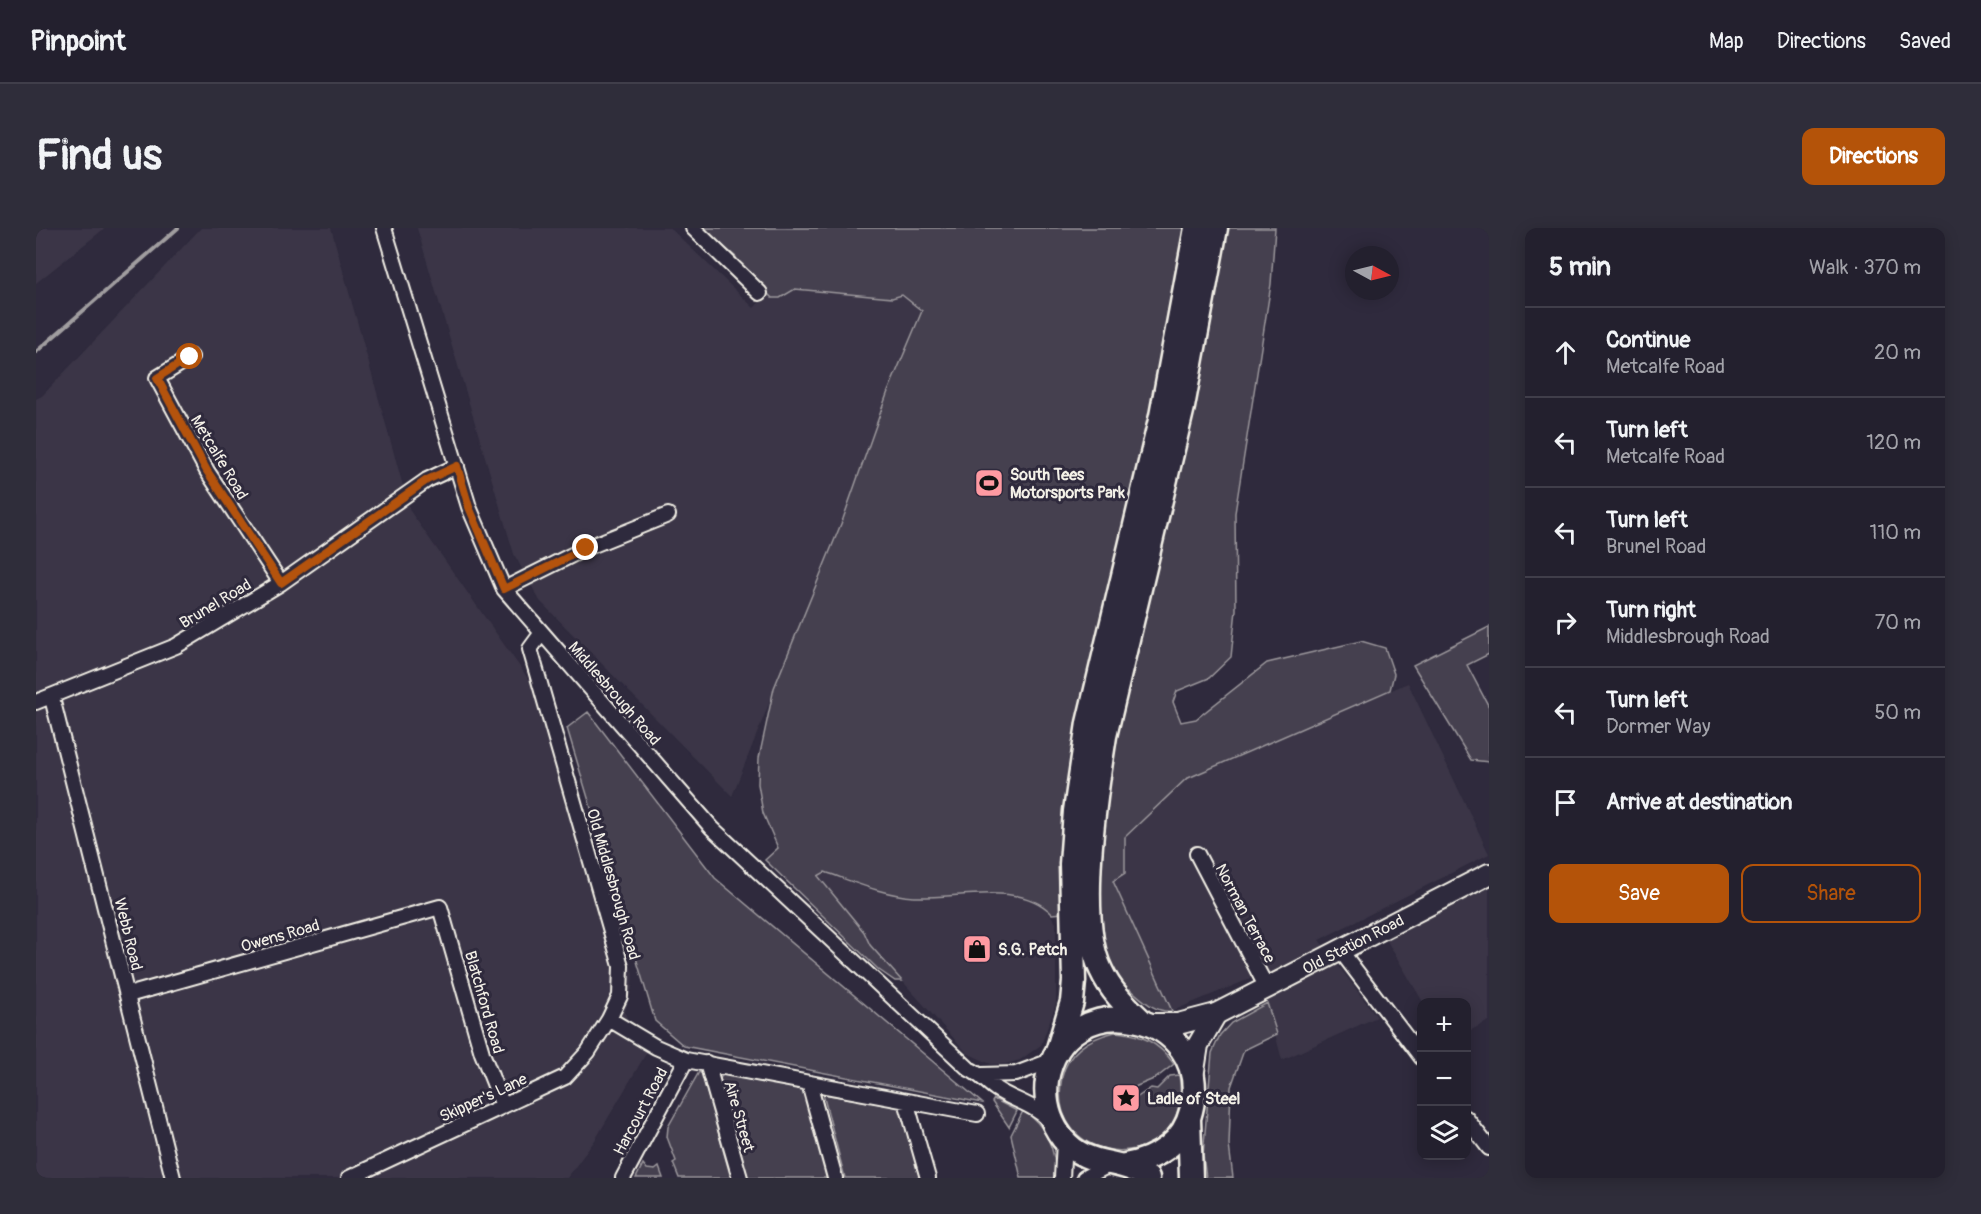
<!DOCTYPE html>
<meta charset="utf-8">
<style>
:root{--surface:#23202e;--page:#2f2d3a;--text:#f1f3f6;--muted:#a3a3aa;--line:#403e4a;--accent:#b45309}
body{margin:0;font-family:Pangolin,sans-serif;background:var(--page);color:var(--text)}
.controls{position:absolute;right:18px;bottom:18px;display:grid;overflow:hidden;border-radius:12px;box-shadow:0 3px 15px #0003}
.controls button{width:54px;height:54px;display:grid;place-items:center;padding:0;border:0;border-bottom:2px solid var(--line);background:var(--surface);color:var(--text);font:30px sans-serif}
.compass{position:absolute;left:1309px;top:18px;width:54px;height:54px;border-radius:50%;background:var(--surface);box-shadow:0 3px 15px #0003;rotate:97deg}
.stop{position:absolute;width:18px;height:18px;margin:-14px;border:4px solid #b45309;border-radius:50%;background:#fff}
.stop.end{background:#b45309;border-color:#fff;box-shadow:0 2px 6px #0008}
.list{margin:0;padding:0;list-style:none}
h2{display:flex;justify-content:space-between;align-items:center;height:78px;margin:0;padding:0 24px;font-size:26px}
h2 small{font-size:20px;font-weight:400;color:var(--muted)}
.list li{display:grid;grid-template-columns:39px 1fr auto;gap:18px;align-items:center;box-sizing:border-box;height:90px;padding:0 24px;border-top:2px solid var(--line)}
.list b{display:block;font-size:22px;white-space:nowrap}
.list p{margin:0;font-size:20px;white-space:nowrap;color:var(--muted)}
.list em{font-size:20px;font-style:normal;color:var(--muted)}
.actions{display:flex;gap:12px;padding:18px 24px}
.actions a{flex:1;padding:14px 0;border:2px solid var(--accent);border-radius:12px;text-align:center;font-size:21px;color:var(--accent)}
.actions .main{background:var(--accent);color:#fff}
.icon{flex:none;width:33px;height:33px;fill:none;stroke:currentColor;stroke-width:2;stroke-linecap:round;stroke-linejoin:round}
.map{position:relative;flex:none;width:1453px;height:950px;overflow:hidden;border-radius:12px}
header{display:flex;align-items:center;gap:36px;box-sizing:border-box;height:84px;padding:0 30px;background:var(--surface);border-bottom:2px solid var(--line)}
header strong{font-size:28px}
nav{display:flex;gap:33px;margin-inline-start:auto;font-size:21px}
.intro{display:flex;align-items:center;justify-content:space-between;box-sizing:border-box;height:144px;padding:0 36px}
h1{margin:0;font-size:42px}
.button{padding:15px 27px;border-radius:12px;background:var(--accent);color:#fff;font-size:21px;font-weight:700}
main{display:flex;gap:36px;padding:0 36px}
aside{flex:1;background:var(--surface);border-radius:12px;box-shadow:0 3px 15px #0003}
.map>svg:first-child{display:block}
</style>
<header>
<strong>Pinpoint</strong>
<nav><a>Map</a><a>Directions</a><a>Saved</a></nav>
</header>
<div class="intro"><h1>Find us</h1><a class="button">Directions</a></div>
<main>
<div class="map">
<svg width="1453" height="950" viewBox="0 0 1453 950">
<rect width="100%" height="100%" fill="#2f2a3d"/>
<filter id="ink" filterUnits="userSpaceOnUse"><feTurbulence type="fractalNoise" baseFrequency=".0167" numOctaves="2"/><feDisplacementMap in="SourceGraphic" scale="12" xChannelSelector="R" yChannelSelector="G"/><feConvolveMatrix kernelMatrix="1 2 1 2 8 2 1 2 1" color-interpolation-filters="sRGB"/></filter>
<g filter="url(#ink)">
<path fill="#3b3647" d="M 0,0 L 69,0 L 0,55 Z
M 165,0 L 295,0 L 374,283 L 517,486 L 597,745 L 596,760 L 589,784 L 592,793 L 618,812 L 559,912 L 531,950 L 0,950 L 0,171 L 6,168 Z
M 381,0 L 634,0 L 718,80 L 737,60 L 871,59 L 889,77 L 851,166 L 807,291 L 696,568 L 504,373 L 478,326 Z
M 1372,455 L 1453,626 L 1283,712 L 1341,789 L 1246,832 L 1231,775 L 1228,745 L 1136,783 L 1077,653 L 1089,645 L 1089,609 L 1150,551 Z
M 789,644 L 844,663 L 878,669 L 981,666 L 991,668 L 1009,679 L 1020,695 L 1020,776 L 1005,817 L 984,832 L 970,836 L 955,836 L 931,825 L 834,717 L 828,704 L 782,648 Z
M 1453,659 L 1453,793 L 1431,804 L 1430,774 L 1387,774 L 1350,711 Z"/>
<path fill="#454050" stroke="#9c989c" stroke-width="1.5" d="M 666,0 L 1152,0 L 1027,685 L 1016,686 C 984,652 921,671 878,669 C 847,667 818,654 789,644 L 782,648 L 828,704 L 834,717 L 866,753 L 859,753 L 843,742 L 729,632 L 742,620 L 727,585 L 722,556 L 723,530 L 738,460 L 807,291 L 851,166 L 886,83 L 866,67 L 856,70 L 759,61 L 744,70 L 736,70 L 700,33 L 700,29 Z
M 1189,0 L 1239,0 L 1235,56 L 1199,285 L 1200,382 L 1195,429 L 1173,450 L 1141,463 L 1137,474 L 1145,494 L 1160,491 L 1231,435 L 1325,413 L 1349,420 L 1358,446 L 1354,462 L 1150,551 L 1089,609 L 1089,645 L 1077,653 L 1136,783 C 1119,785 1106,771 1094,761 L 1089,763 C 1083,754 1076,745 1071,736 C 1050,686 1068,573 1077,519 Z
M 1453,399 L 1453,426 L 1431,437 L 1453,479 L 1453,534 L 1435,532 L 1377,437 Z
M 552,484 L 679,650 L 946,875 L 648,818 L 619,793 L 531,500 Z
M 1231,775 L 1241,806 L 1208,822 L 1195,859 L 1193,917 L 1197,950 L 1170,950 L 1167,927 L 1176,825 L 1184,807 L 1195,795 Z
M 1079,804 C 1105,806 1122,814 1138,836 L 1120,850 L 1101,858 L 1086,869 L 1087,875 L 1094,874 L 1115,860 L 1121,861 L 1134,848 L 1143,847 C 1160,950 1007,945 1026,849 C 1032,823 1054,810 1079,804 Z
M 663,844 L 666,846 L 695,950 L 643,950 L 637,935 L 640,933 L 631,909 L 632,899 Z
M 689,845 L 772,862 L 796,950 L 712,950 L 685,857 L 684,850 Z
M 787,866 L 868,880 L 888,950 L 809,950 Z
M 958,871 L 981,883 L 973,899 L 956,874 Z
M 987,883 C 1011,896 1020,925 1020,950 L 985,950 L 975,907 Z
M 607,936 L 611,941 L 619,942 L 623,939 L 627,950 L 600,950 Z"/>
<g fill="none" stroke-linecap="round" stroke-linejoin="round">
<path stroke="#a19ea0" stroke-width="4" d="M 0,124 L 142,0"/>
<g stroke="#f4f1e8" stroke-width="18">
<path id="minor" d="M 348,0 L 433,279 L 468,361 L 676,600 L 933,841 C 944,846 950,854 960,861 C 978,873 998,876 1014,893
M 657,0 L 724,65
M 155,129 L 121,150 L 171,243 L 245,355
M 468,361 L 550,320 L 632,287
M 505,406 L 494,421 L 585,738 L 584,768 L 573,791 L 620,819 L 650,832 L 941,886
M 16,470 L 137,950
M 0,474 L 140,418 L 245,355 L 391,252 L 421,238
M 1161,626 L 1231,760
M 1304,722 L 1386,830
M 92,767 L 404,679 L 446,825 L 467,878
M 671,835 L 704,950
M 946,847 L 980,846 L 1017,832
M 773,855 L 799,950
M 870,873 L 892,950
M 1430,890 L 1453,920
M 313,950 L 529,849 L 552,824 L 573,791
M 587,950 L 650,832
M 1026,950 L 1028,913
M 1048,950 L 1073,937"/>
</g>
<g stroke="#f4f1e8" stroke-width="24">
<g id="secondary">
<path id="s1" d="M 1115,796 L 1142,796 L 1180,786 L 1453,646"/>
<path d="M 1157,849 L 1162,817 L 1180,786"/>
</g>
</g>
<g stroke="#f4f1e8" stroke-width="27">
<path id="trunk" d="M 1105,792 C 1089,777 1074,762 1065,742 C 1040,692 1060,564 1069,508 L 1147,179 L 1180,0
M 1021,824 L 1036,774 L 1038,753 L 1035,636 L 1039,583 L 1052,495 L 1125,188 L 1160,0
M 1153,891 L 1155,950
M 1089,937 C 1120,931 1147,916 1155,883 C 1180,782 1028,752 1011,852 C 1008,873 1014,894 1027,911 C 1052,941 1085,929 1112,950"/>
</g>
<use href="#minor" stroke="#2f2a3d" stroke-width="14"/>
<use href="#secondary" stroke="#2f2a3d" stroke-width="20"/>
<use href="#trunk" stroke="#2f2a3d" stroke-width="22"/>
</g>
</g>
<g fill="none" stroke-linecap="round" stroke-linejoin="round" filter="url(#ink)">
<path stroke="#b45309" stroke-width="8" d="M 154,129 L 121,150 L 171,243 L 245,355 L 391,252 L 421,238 L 433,279 L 468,361 L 550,320"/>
</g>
<defs>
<g id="stadium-square" transform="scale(1.5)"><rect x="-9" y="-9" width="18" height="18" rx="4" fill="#ff9aa2" stroke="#2f2a3d"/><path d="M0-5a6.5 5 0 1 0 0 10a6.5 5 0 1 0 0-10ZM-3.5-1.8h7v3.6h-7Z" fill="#111"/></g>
<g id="shop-square" transform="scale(1.5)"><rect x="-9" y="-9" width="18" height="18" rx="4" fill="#ff9aa2" stroke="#2f2a3d"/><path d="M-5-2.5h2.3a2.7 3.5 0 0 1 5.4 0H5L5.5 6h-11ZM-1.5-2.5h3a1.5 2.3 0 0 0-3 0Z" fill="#111"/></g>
<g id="sight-square" transform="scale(1.5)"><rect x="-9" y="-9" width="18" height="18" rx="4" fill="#ff9aa2" stroke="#2f2a3d"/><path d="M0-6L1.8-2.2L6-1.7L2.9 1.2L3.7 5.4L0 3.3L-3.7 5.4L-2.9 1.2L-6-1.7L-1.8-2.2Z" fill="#111"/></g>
</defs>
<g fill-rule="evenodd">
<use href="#stadium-square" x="953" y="255"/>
<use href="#shop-square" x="941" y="721"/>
<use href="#sight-square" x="1090" y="870"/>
</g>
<g text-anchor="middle" stroke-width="6" stroke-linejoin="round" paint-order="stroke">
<g font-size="16" fill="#f4f1e8" stroke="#2f2a3d">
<text transform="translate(184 229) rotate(59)" y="6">Metcalfe Road</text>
<text transform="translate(179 375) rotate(-31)" y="6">Brunel Road</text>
<text transform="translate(579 465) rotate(49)" y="6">Middlesbrough Road</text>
<text transform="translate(578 656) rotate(74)" y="6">Old Middlesbrough Road</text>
<text transform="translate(1210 685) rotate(62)" y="6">Norman Terrace</text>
<text transform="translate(93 706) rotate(76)" y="6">Webb Road</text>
<text transform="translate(244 707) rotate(-16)" y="6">Owens Road</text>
<text dy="6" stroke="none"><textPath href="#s1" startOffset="220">Old Station Road</textPath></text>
<text transform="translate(449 774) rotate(74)" y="6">Blatchford Road</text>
<text transform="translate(447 869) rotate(-25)" y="6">Skipper's Lane</text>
<text transform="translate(604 883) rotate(-62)" y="6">Harcourt Road</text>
<text transform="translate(704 888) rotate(74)" y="6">Aire Street</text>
</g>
<g font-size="16" font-weight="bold" fill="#f4f1e8" stroke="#2f2a3d" text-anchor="start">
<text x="974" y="252">South Tees<tspan x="974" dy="18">Motorsports Park</tspan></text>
<text x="962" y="727">S.G. Petch</text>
<text x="1111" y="876">Ladle of Steel</text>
</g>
</g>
</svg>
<div class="controls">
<button>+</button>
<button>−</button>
<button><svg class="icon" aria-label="layers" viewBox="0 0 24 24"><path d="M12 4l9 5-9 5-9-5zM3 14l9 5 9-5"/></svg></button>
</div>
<svg class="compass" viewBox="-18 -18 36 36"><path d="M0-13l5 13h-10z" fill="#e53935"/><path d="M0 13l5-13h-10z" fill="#a3a3aa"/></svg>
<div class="stop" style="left:154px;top:129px"></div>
<div class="stop end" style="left:550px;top:320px"></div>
</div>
<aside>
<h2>5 min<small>Walk · 370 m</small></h2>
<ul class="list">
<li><svg class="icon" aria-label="ahead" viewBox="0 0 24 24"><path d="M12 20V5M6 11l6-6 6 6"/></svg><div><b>Continue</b><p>Metcalfe Road</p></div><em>20 m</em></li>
<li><svg class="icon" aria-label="left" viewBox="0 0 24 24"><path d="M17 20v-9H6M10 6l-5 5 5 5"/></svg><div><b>Turn left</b><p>Metcalfe Road</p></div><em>120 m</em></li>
<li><svg class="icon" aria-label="left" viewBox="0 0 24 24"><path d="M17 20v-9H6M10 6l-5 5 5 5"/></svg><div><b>Turn left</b><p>Brunel Road</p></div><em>110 m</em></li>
<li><svg class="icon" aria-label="right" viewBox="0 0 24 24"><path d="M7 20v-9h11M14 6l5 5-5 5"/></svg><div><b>Turn right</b><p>Middlesbrough Road</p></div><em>70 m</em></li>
<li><svg class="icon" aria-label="left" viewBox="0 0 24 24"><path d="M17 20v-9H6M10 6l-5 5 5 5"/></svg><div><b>Turn left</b><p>Dormer Way</p></div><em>50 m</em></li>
<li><svg class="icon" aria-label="arrive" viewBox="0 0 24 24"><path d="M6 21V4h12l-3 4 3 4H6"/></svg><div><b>Arrive at destination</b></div></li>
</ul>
<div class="actions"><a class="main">Save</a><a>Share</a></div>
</aside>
</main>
